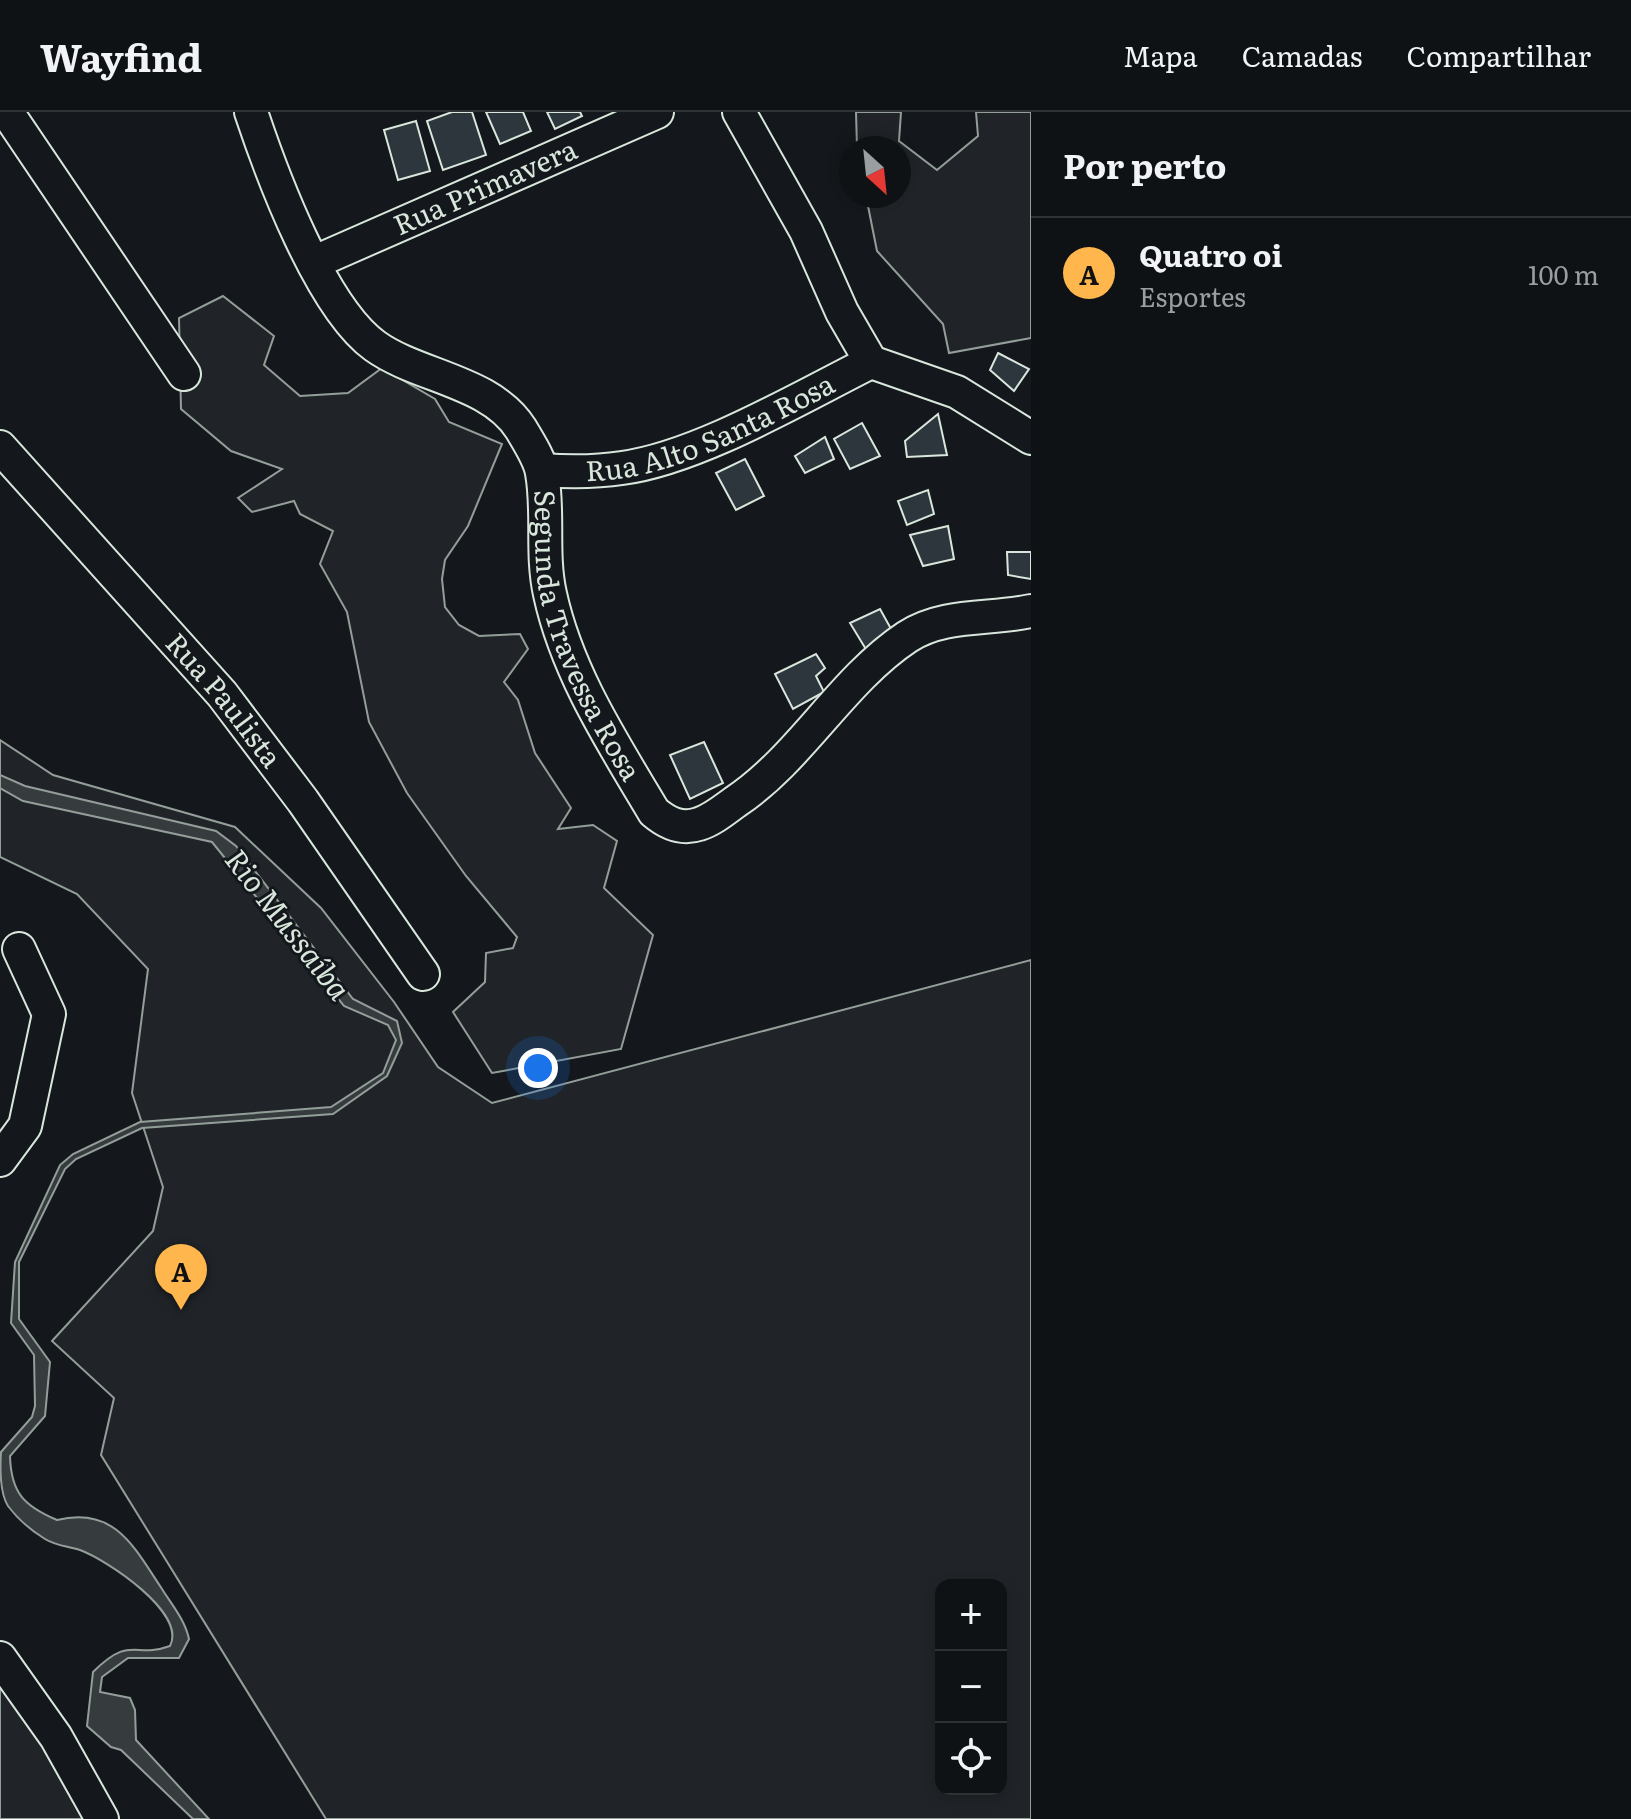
<!DOCTYPE html>
<html lang="pt">
<meta charset="utf-8">
<style>
:root{--surface:#0f1215;--page:#1d2022;--text:#f1f3f6;--muted:#9b9ea0;--line:#2f3234;--accent:#ffb74d}
body{margin:0;font-family:Literata,serif;background:var(--page);color:var(--text)}
.controls{position:absolute;right:24px;bottom:24px;display:grid;overflow:hidden;border-radius:16px;box-shadow:0 4px 12px #0003}
.controls button{width:72px;height:72px;display:grid;place-items:center;padding:0;border:0;border-bottom:2px solid var(--line);background:var(--surface);color:var(--text);font:40px sans-serif}
.compass{position:absolute;left:839px;top:24px;width:72px;height:72px;border-radius:50%;background:var(--surface);box-shadow:0 4px 12px #0003;rotate:153deg}
.you{position:absolute;left:538px;top:956px;width:28px;height:28px;margin:-20px;border:6px solid #fff;border-radius:50%;background:#1a73e8;box-shadow:0 0 0 12px #1a73e833}
.badge{display:grid;place-items:center;width:52px;height:52px;border-radius:50%;background:var(--accent);color:#111;font-size:26px;font-weight:700}
.pin{position:absolute;translate:-50% -66px;filter:drop-shadow(0 2px 4px #0008)}
.pin::after{content:'';position:absolute;top:42px;width:28px;height:24px;background:inherit;clip-path:polygon(0 0,100% 0,50% 100%)}
.list{margin:0;padding:0;list-style:none}
h2{display:flex;justify-content:space-between;align-items:center;height:104px;margin:0;padding:0 32px;font-size:34px}
h2 small{font-size:26px;font-weight:400;color:var(--muted)}
.list li{display:grid;grid-template-columns:52px 1fr auto;gap:24px;align-items:center;box-sizing:border-box;height:112px;padding:0 32px;border-top:2px solid var(--line)}
.list b{display:block;font-size:30px;white-space:nowrap}
.list p{margin:0;font-size:26px;white-space:nowrap;color:var(--muted)}
.list em{font-size:26px;font-style:normal;color:var(--muted)}
.icon{flex:none;width:44px;height:44px;fill:none;stroke:currentColor;stroke-width:2;stroke-linecap:round;stroke-linejoin:round}
.map{position:relative;flex:none;width:1031px;height:1707px;overflow:hidden}
header{display:flex;align-items:center;gap:48px;box-sizing:border-box;height:112px;padding:0 40px;background:var(--surface);border-bottom:2px solid var(--line)}
header strong{font-size:38px}
nav{display:flex;gap:44px;margin-inline-start:auto;font-size:28px}
main{display:flex}
aside{flex:1;background:var(--surface)}
.map>svg:first-child{display:block}
</style>
<header>
<strong>Wayfind</strong>
<nav><a>Mapa</a><a>Camadas</a><a>Compartilhar</a></nav>
</header>
<main>
<div class="map">
<svg width="1031" height="1707" viewBox="0 0 1031 1707">
<rect width="100%" height="100%" fill="#14181c"/>
<path fill="#202428" stroke="#939e99" stroke-width="2" fill-rule="evenodd" d="M 856,0 L 901,0 L 899,29 L 937,58 L 978,24 L 976,0 L 1031,0 L 1031,226 L 949,241 L 943,212 L 877,139 L 866,84 L 899,84 L 899,36 L 857,36 Z
M 223,184 L 274,224 L 264,253 L 300,284 L 348,281 L 382,256 L 435,287 L 449,310 L 502,332 L 468,414 L 445,448 L 442,467 L 445,495 L 459,513 L 479,524 L 520,522 L 528,537 L 504,570 L 518,588 L 535,641 L 571,696 L 558,717 L 593,713 L 617,729 L 604,776 L 653,823 L 621,937 L 492,961 L 453,900 L 485,870 L 486,841 L 513,836 L 517,825 L 466,764 L 407,681 L 369,610 L 347,500 L 320,452 L 333,419 L 300,402 L 294,389 L 252,400 L 238,386 L 282,357 L 231,339 L 181,297 L 179,206 Z
M 0,628 L 53,663 L 235,715 L 321,796 L 394,890 L 438,955 L 492,991 L 1031,848 L 1031,1707 L 326,1707 L 101,1343 L 114,1286 L 52,1229 L 153,1119 L 163,1075 L 132,981 L 148,857 L 77,782 L 0,745 ZM 941,1473 L 1001,1473 L 1001,1677 L 941,1677 Z
M 0,1547 L 93,1707 L 0,1707 Z"/>
<path fill="#363b3e" stroke="#939e99" stroke-width="2" d="M 0,663 L 25,674 L 216,719 L 236,734 L 353,887 L 397,909 L 402,931 L 387,964 L 333,1002 L 142,1016 L 76,1047 L 65,1057 L 19,1150 L 19,1207 L 50,1250 L 45,1304 L 10,1344 C 11,1381 24,1394 57,1408 C 115,1394 134,1435 162,1477 C 172,1493 185,1508 189,1527 L 179,1546 L 128,1546 L 102,1565 L 100,1580 L 130,1586 L 135,1598 L 136,1628 L 209,1707 L 193,1707 L 121,1638 L 111,1635 L 87,1614 L 93,1560 C 131,1522 134,1547 170,1534 C 187,1501 107,1448 80,1438 C 68,1434 56,1434 45,1427 C 32,1419 17,1406 8,1394 C 0,1381 0,1356 1,1340 L 32,1305 L 35,1294 L 34,1243 L 11,1211 L 15,1150 L 60,1053 L 73,1042 L 140,1010 L 331,995 L 383,961 L 396,928 L 388,913 L 344,894 L 212,730 L 23,689 L 0,676 Z"/>
<path fill="#2c363c" stroke="#d8e6dc" stroke-width="2" d="M 452,0 L 472,0 L 486,43 L 443,58 L 427,9 Z
M 486,0 L 523,0 L 531,19 L 500,32 Z
M 547,0 L 580,0 L 582,4 L 555,17 Z
M 416,9 L 430,59 L 398,68 L 384,18 Z
M 998,241 L 1029,257 L 1014,279 L 990,258 Z
M 938,302 L 947,343 L 907,345 L 905,329 Z
M 862,311 L 880,344 L 850,357 L 834,327 Z
M 825,325 L 834,347 L 805,361 L 795,344 Z
M 745,347 L 764,384 L 736,398 L 716,361 Z
M 928,378 L 934,402 L 907,413 L 898,389 Z
M 948,414 L 954,447 L 923,454 L 910,423 Z
M 1007,440 L 1031,440 L 1031,467 L 1008,463 Z
M 880,497 L 895,524 L 867,539 L 850,511 Z
M 816,542 L 825,556 L 816,564 L 824,580 L 793,597 L 775,562 Z
M 704,630 L 723,671 L 690,687 L 670,643 Z"/>
<g fill="none" stroke-linecap="round" stroke-linejoin="round">
<g stroke="#d8e6dc" stroke-width="36">
<g id="minor">
<path d="M 7,0 L 184,262"/>
<path id="s1" d="M 251,0 C 272,63 321,195 375,234 C 418,265 491,269 521,317 C 528,329 540,347 542,361 C 549,400 541,442 550,482 C 567,561 613,631 654,700 C 667,711 681,718 699,712 C 712,708 724,698 735,690 C 801,646 841,569 907,525 C 944,501 990,508 1031,499"/>
<path d="M 739,0 L 806,119 L 842,200 L 871,250 L 957,280 L 1031,326"/>
<path id="s2" d="M 315,150 L 657,0"/>
<path id="s3" d="M 0,335 L 222,582 L 303,689 L 423,862"/>
<path id="s4" d="M 542,358 C 569,360 596,360 622,356 C 698,346 801,285 871,250"/>
<path d="M 0,1048 L 25,1014 L 49,902 L 19,837"/>
<path d="M 0,1546 L 56,1625 L 102,1707"/>
</g>
</g>
<use href="#minor" stroke="#14181c" stroke-width="32"/>
</g>
<g text-anchor="middle" stroke-width="6" stroke-linejoin="round" paint-order="stroke">
<g font-size="28" fill="#d8e6dc" stroke="#14181c">
<text dy="10" stroke="none"><textPath href="#s2" startOffset="186">Rua Primavera</textPath></text>
<text dy="10" stroke="none"><textPath href="#s4" startOffset="176">Rua Alto Santa Rosa</textPath></text>
<text dy="10" stroke="none"><textPath href="#s1" startOffset="658">Segunda Travessa Rosa</textPath></text>
<text dy="10" stroke="none"><textPath href="#s3" startOffset="338">Rua Paulista</textPath></text>
</g>
<g font-size="30" font-style="italic" fill="#d8e6dc" stroke="#14181c">
<text transform="translate(287 813) rotate(52)" y="10">Rio Mussaíba</text>
</g>
</g>
</svg>
<div class="controls">
<button>+</button>
<button>−</button>
<button><svg class="icon" aria-label="locate" viewBox="0 0 24 24"><circle cx="12" cy="12" r="6"/><path d="M12 2v4M12 18v4M2 12h4M18 12h4"/></svg></button>
</div>
<svg class="compass" viewBox="-18 -18 36 36"><path d="M0-13l5 13h-10z" fill="#e53935"/><path d="M0 13l5-13h-10z" fill="#9b9ea0"/></svg>
<div class="you"></div>
<div class="pin badge" style="left:181px;top:1198px">A</div>
</div>
<aside>
<h2>Por perto<small></small></h2>
<ul class="list">
<li><span class="badge">A</span><div><b>Quatro oi</b><p>Esportes</p></div><em>100 m</em></li>
</ul>
</aside>
</main>
